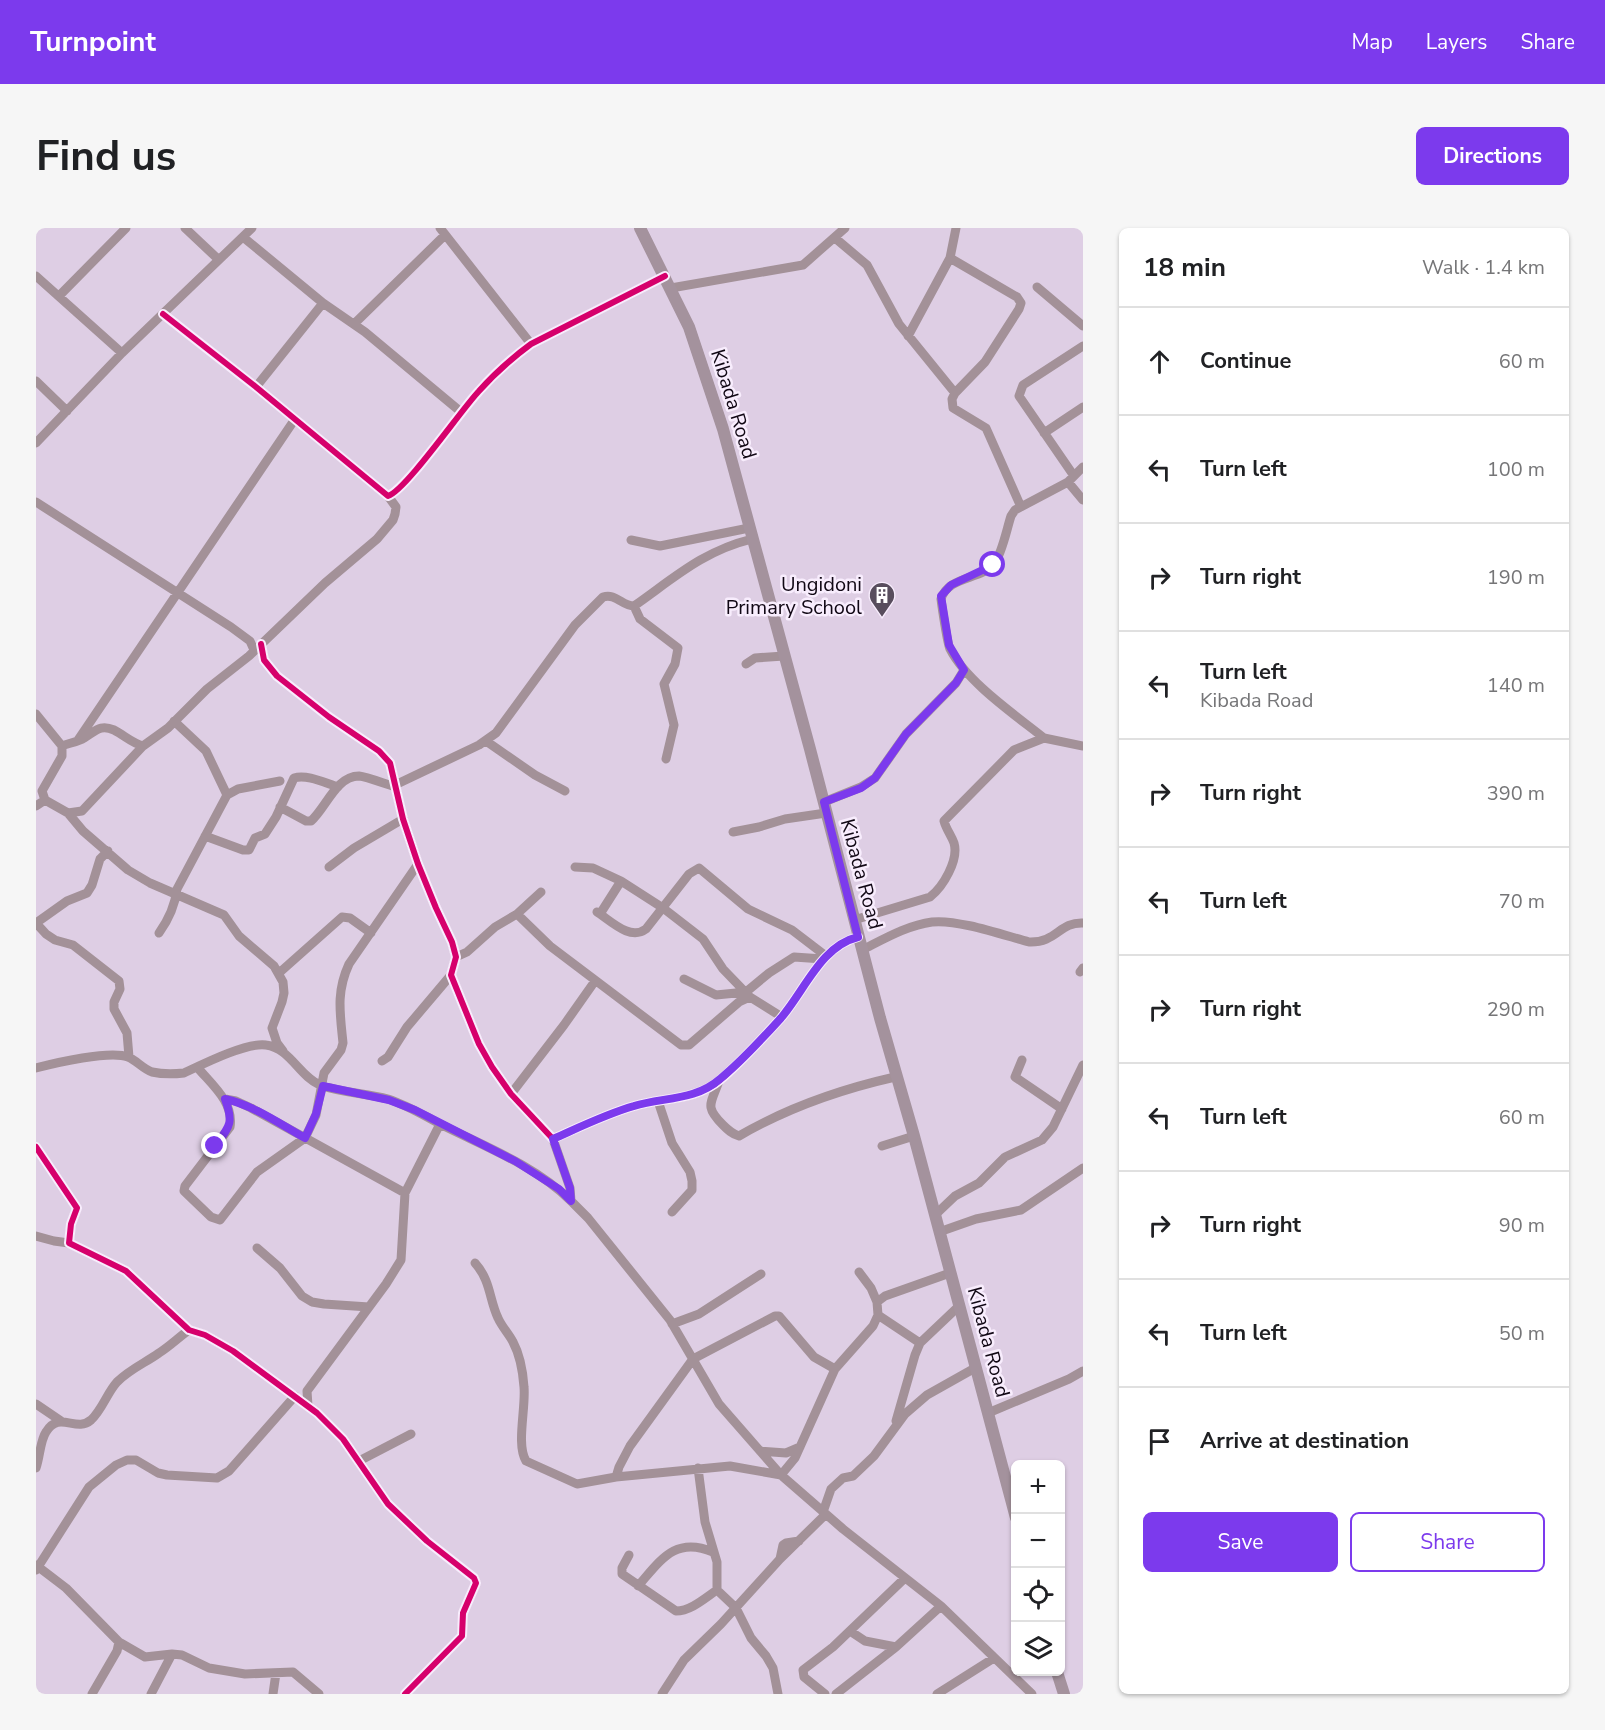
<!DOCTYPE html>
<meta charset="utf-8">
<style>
:root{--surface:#fff;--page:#f6f6f6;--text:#202124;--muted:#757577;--line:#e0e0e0;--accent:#7c3aed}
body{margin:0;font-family:"Nunito Sans",sans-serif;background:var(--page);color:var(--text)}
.controls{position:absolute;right:18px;bottom:18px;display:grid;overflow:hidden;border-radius:9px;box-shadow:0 2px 4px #0004}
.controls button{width:54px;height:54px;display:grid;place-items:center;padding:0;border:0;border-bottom:2px solid var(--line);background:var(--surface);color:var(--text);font:30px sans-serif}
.stop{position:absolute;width:18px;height:18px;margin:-14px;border:4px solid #7c3aed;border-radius:50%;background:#fff}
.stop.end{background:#7c3aed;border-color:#fff;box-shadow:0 2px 6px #0008}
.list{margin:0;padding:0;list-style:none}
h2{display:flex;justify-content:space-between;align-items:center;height:78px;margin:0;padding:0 24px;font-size:26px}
h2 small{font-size:20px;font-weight:400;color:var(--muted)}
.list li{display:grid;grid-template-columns:39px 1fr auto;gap:18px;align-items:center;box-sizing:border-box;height:108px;padding:0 24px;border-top:2px solid var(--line)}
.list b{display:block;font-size:22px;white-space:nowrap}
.list p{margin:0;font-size:20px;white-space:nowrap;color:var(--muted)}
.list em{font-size:20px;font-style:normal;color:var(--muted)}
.actions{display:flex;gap:12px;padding:18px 24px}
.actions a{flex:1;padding:14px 0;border:2px solid var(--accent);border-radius:9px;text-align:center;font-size:21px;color:var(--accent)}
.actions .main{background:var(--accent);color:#fff}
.icon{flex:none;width:33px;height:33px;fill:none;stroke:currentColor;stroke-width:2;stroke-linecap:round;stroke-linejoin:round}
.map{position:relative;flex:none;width:1047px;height:1466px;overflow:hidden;border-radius:9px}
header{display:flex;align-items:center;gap:36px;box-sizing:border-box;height:84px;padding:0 30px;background:var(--accent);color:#fff}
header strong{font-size:28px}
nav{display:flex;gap:33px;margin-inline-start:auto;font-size:21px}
.intro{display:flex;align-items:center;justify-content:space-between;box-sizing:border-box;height:144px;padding:0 36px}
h1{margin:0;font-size:42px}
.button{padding:15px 27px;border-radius:9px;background:var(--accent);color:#fff;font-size:21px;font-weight:700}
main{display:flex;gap:36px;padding:0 36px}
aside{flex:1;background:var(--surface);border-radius:9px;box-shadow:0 2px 4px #0004}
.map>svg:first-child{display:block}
</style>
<header>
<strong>Turnpoint</strong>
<nav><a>Map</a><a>Layers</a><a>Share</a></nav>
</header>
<div class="intro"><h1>Find us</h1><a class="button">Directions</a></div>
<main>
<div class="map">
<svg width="1047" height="1466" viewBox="0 0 1047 1466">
<rect width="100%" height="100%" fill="#decee4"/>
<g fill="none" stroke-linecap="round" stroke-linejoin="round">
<path stroke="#a39198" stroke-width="9" d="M 149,0 L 183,32
M 404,0 L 495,116
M 207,9 L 287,75 L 329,104 L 425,184
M 799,10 L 831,37 L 863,96 L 919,165 L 916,171 L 917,180 L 950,200 L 985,279
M 914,30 L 981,69 L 985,75 L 983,81 L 949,134 L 919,165
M 0,48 L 86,125
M 1001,59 L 1047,98
M 635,60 L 767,37 L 809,0
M 23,68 L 90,0
M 127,86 L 220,159 L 352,268 C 370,262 425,182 443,163 C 459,145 476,130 495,116 L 629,48
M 318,96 L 409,7
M 872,108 L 914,30 L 920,0
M 0,153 L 31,183
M 220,159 L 287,75
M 1008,205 L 1047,179
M 0,215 L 86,125 L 216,0
M 1038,248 L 983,168 L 987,157 L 1047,118
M 1032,254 L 1047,272
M 0,274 L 195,399 L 214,413 L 218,422
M 595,312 L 624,318 L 713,300
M 598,378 L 604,391 L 642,420 L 639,436 L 628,456 L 638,497 L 630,531
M 225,416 L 228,432 L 241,448 L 293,489 L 343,523 L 354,535 L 367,591 L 382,636 L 400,680 L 416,714 L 420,729 L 415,747 L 443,816 L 456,839 L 475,866 L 517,911 C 544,899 570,886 598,878 C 627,869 659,873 684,852 C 706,833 726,811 745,790 C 769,762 785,718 822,709
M 710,436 L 719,430 L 748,428
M 0,486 L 26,518 L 26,528 L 6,563 L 9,572
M 1008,510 C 978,486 931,454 914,421 C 911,414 906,379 905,371 C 912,348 944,352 958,336 C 966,326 971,300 975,288 L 979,282 L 1032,254 L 1047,239
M 42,512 L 259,191
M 450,513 L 499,547 L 529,563
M 26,518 C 33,515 42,514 48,510 C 60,503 64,496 78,502 C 89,508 96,515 107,518
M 359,557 L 443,517 L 460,505 L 539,397 L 567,369 C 580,365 586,378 598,378 C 638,350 667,323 716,311
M 191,567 L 202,561 L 244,553
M 788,574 L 825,559 L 839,550 L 870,506 L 920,455 L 928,442
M 0,578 L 9,572 L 32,585 L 46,583 L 107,518 L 132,500 L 171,461 L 213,428 L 289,355 L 341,311 L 357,292 L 359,286 L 360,279 L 352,268
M 244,579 L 270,593 L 275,593 C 290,580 300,548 323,548 C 332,549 349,556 360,559
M 32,585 L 47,603 L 92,642 L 114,655 L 188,687 L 203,708 L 238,738 L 247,754 L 248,765 L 246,774 L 236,800 L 241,815 L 247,823
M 697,604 L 723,599 L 749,591 L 790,585
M 169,608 L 207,622 L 213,622 L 219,610 L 229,606 L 240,589 L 258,550 C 271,546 289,555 302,559
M 293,639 L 318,620 L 367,591
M 539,639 L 557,640 L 585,653 L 627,680 L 667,711 L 687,741 L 714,769
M 561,684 C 575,693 594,713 610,701 L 653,646 L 663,640 L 712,681 L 756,702 L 790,728
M 481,686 L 505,664
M 564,686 L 585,653
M 818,692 L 894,669 C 907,659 923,632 918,615 C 915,607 910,601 908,593 L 978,522 L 1008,510 L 1047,518
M 0,695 L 10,706 L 19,712 L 37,717 L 83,753 L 84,761 L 78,774 L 78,781 L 91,805 L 93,829
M 0,695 L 31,673 L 51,665 L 56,657 L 64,631 L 72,623
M 123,705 C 133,691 139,678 141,661 L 191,567 L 170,523 L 138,493
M 826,722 C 848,711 872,697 896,694 C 921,691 967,707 993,714 C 1021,715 1023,694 1047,695
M 420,729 L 431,724 L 459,699 L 481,686 L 514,718 L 645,817 L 653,817 L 703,774 L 714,769 L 746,789
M 1044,744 L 1047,740
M 243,745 L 306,689 L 314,690 L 335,705
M 648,751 L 680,767 L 710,764 L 733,745 L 758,729 L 787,731
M 986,832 L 979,849 L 1026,881
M 346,833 L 352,829 L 371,799 L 415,747
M 161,839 C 176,857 198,874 194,899 L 149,958 L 148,963 L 175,989 L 184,992 L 221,944 L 269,910 L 280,887 L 288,845 L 305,822 L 307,815 C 304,785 300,764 313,736 L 382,636
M 0,840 C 19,835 74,822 92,829 C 100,832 107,841 116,844 C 125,846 139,846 148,845 C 167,836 211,814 230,817 C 254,820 263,848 284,857 C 306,865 330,865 352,871 C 374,878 393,891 414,901 C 455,921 502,940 535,973
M 683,853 C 675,876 668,878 687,897 C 692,902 696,906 703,908 C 751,880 806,861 859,849
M 475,866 L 528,797 L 559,753
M 189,871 L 200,873 L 215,880 L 369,965
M 622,873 L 636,915 L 654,944 L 656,953 L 656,962 L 636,984
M 517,911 L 534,960 L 535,973 L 552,990 L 634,1092 L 683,1176 L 745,1247
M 846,918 L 878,908
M 0,919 L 41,980 L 35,996 L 33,1015 L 90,1043 L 153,1102 L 169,1107 L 197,1123 L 281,1185 L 307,1211 L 352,1276 L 391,1313 L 438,1350 L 440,1355 L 427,1385 L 426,1408 L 369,1466
M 899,987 L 919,968 L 943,955 L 969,929 L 1006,912 L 1017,899 L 1047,837
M 903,1004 L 940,991 L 985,982 L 1047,940
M 0,1008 L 18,1013 L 33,1015
M 221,1020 L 244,1040 L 266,1068 L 276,1074 L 288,1076 L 333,1079
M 439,1035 C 455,1053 453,1071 462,1090 C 466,1099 473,1106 477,1114 C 484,1127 487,1145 488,1159 C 490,1180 480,1217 490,1233 L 541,1256 L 580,1249 L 694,1238 L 745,1247
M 823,1044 L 835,1060 L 841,1074
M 914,1045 L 849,1068 L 841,1074 L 842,1087 L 837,1098 L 799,1141 L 759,1230 L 745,1247 L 807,1301 L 905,1378 L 996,1466
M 842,1087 L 884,1115
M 636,1096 L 663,1086 L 725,1046
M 0,1176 L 25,1193
M 272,1178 L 271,1163 L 350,1056 L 365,1032 L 369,965 L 404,896
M 952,1185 L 1033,1151 L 1047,1143
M 860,1193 L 879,1127 L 884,1115 L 923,1078
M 724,1223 L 750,1225 L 764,1219
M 323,1233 L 375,1206
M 0,1240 C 4,1229 4,1213 10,1204 C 23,1182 40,1205 55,1192 C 66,1182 71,1165 81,1154 C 94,1141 109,1135 123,1125 C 134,1118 143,1109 153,1102
M 662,1240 L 669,1294 L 681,1334 L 681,1362
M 580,1249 L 583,1239 L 594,1218 L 657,1131 L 739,1088 L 743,1088 L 778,1129 L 799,1141
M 787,1284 L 795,1261 L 807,1250 L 817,1248 L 838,1228 L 869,1186 L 891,1167 L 939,1140
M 593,1327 L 586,1340 L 586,1346 L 640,1383 C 655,1383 669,1370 681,1362 L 700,1380 L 715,1410 L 730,1428 L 737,1440 L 742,1466
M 744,1331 L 747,1317 L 750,1315 L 763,1313
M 0,1337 L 30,1360 L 83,1414 L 109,1429 L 136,1426 L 146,1427 L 173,1440 L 209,1446 L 257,1444 L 283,1466
M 0,1342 L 53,1259 L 80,1237 L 91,1232 L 100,1232 L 122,1245 L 131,1247 L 181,1250 L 193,1243 L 259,1168
M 602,1358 C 625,1332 639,1308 677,1324
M 814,1403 L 829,1413 L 860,1419
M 56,1466 L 81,1423 L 83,1414
M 115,1466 L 136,1426
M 237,1466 L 240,1445
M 626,1466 L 648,1432 L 685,1396 L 744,1331 L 790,1286
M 789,1466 L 768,1449 L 767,1442 L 797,1419 L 869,1350
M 800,1466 L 860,1419 L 905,1378
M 901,1466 L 958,1430"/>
<path stroke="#a4929d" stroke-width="12" d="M 604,0 L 653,99 L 687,201 L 774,521 L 844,790 L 878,908 L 980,1290
M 1021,1444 L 1028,1466"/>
<g stroke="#f8edfd" stroke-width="10">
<path id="cycleway" d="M 127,86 L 220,159 L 352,268 C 370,262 425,182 443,163 C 459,145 476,130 495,116 L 629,48
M 225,416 L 228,432 L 241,448 L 293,489 L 343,523 L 354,535 L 367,591 L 382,636 L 400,680 L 416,714 L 420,729 L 415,747 L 443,816 L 456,839 L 475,866 L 517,911 C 544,899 570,886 598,878 C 627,869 659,873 684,852 C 706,833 726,811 745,790 C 769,762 785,718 822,709
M 0,919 L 41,980 L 35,996 L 33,1015 L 90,1043 L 153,1102 L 169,1107 L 197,1123 L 281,1185 L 307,1211 L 352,1276 L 391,1313 L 438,1350 L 440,1355 L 427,1385 L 426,1408 L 369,1466"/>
</g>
<use href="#cycleway" stroke="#d6006c" stroke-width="6"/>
</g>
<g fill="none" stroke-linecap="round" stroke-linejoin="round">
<path stroke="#7c3aed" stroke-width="8" d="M 179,918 C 194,898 198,895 189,871 C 217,877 244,896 269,910 L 280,886 L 287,858 L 353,872 L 379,882 L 479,933 L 523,961 L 535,973 L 534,960 L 517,911 C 544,899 570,886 598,878 C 627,869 659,873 684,851 C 706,833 726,811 745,790 C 769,762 785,718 822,709 L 788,574 L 825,560 L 839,550 L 870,506 L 920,455 L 928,442 L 913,417 L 905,368 L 915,357 L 957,337"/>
</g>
<defs>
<g id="building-pin" transform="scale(1.35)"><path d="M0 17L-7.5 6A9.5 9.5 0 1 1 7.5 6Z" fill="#584d5d" stroke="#f8edfd"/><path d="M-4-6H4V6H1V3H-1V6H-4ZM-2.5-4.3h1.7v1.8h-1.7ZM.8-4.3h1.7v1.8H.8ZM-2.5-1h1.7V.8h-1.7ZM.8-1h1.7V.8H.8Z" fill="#fff"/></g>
</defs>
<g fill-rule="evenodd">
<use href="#building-pin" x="846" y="367"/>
</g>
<g text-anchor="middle" stroke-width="5" stroke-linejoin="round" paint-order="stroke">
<g font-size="20" fill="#100714" stroke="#f8edfd">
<text transform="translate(698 176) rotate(73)" y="7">Kibada Road</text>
<text transform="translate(826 646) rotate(75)" y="7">Kibada Road</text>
<text transform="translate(953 1114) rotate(75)" y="7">Kibada Road</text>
</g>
<g font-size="20" fill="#100714" stroke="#f8edfd" text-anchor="end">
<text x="826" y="363">Ungidoni<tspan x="826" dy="23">Primary School</tspan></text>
</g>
</g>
</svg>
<div class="controls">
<button>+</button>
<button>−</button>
<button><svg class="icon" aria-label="locate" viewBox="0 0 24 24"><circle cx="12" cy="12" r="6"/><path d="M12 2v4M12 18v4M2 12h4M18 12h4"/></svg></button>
<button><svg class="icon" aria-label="layers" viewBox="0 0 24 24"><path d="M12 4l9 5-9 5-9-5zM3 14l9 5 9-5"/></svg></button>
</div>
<div class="stop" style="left:957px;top:337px"></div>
<div class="stop end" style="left:179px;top:918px"></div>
</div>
<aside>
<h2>18 min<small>Walk · 1.4 km</small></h2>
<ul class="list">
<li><svg class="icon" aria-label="ahead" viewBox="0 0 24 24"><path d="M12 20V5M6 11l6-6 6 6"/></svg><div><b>Continue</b></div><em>60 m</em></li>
<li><svg class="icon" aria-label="left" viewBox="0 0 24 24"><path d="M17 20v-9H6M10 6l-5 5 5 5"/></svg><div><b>Turn left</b></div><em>100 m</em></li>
<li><svg class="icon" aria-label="right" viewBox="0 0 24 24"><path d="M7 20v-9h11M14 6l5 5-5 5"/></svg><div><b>Turn right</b></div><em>190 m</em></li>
<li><svg class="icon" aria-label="left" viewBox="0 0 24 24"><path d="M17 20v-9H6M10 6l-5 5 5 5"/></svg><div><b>Turn left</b><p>Kibada Road</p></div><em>140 m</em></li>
<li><svg class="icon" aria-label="right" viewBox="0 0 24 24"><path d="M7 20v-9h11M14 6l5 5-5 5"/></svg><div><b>Turn right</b></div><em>390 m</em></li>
<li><svg class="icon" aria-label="left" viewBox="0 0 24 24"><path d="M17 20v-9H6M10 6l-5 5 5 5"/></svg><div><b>Turn left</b></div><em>70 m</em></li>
<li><svg class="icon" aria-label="right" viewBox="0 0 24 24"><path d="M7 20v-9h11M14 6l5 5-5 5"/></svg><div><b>Turn right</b></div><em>290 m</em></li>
<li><svg class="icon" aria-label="left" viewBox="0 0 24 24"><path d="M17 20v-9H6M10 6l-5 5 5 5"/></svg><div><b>Turn left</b></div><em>60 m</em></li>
<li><svg class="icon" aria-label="right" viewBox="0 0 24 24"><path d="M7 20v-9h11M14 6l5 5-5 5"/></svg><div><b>Turn right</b></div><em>90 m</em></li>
<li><svg class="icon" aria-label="left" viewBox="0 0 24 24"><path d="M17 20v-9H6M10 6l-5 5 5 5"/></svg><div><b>Turn left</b></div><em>50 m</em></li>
<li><svg class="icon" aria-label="arrive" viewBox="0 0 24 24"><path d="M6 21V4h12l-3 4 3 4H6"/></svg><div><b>Arrive at destination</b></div></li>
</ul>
<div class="actions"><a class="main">Save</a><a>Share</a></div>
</aside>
</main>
